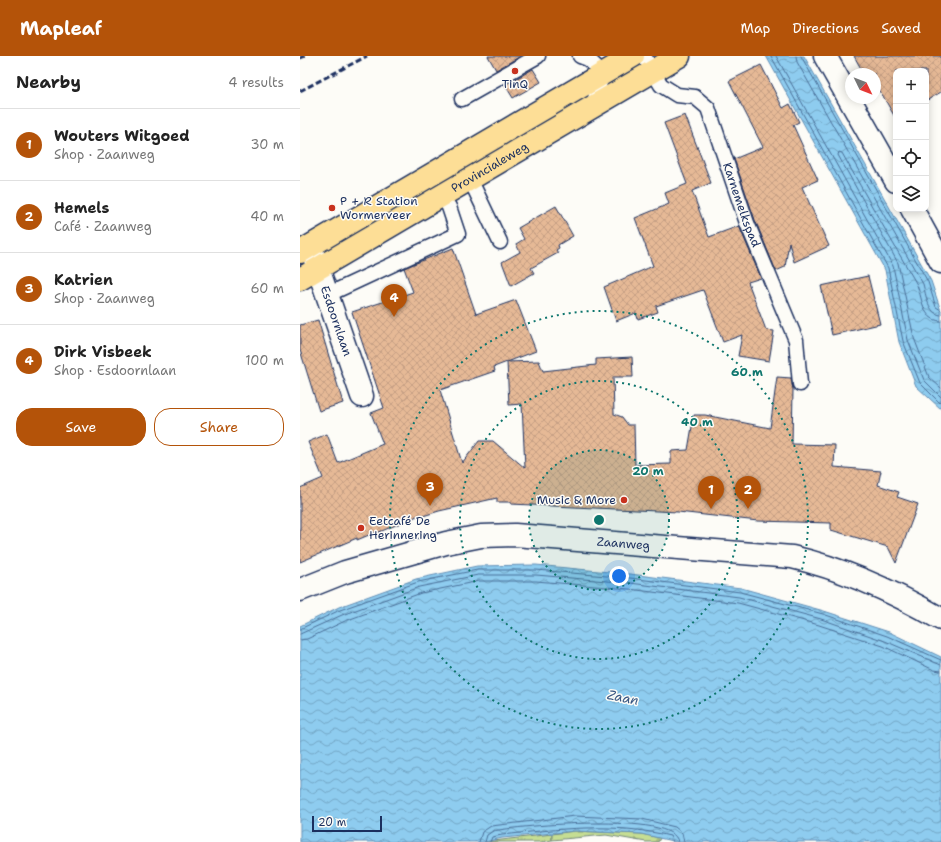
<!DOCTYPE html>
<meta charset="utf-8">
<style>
:root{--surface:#fff;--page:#f2f2f2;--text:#222;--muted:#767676;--line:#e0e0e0;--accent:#b45309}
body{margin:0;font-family:"Shantell Sans",sans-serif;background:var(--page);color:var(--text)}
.controls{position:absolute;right:12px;top:12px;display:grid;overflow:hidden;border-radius:8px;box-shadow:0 2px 10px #0003}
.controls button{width:36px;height:36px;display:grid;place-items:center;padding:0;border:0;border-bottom:1px solid var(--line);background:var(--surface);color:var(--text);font:20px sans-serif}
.compass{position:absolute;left:545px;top:12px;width:36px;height:36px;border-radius:50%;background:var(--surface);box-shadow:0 2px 10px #0003;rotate:133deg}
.scale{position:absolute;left:12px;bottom:10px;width:70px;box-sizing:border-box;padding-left:4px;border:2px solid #1b2f5e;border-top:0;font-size:11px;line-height:14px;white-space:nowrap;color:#1b2f5e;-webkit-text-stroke:3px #fdfcf7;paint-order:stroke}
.you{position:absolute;left:319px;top:520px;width:14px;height:14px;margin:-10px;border:3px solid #fff;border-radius:50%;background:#1a73e8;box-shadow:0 0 0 6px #1a73e833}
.badge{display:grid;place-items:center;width:26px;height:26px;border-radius:50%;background:var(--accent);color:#fff;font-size:13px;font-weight:700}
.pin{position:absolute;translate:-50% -33px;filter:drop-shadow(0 1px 2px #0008)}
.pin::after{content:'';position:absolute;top:21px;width:14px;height:12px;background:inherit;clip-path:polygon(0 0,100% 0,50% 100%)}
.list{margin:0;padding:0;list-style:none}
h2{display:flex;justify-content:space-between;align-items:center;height:52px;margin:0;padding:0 16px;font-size:17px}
h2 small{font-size:13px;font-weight:400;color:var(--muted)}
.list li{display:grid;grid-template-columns:26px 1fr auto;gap:12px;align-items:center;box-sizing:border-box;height:72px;padding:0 16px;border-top:1px solid var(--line)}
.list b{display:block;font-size:15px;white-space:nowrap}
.list p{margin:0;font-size:13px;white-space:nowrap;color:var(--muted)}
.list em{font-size:13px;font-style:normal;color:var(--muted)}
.actions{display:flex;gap:8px;padding:12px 16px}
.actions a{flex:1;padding:9px 0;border:1px solid var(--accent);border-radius:16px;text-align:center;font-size:14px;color:var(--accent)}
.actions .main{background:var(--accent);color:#fff}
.icon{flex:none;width:22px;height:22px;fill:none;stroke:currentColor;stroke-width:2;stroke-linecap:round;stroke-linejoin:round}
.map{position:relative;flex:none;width:641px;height:786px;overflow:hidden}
header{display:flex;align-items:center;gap:24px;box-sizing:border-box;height:56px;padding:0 20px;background:var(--accent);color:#fff}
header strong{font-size:19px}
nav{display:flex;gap:22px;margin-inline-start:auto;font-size:14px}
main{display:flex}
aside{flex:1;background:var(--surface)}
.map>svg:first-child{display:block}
</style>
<header>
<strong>Mapleaf</strong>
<nav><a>Map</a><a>Directions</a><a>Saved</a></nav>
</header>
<main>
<aside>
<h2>Nearby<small>4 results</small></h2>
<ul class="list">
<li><span class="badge">1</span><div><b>Wouters Witgoed</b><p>Shop · Zaanweg</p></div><em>30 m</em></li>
<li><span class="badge">2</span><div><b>Hemels</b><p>Café · Zaanweg</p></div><em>40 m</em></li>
<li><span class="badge">3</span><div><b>Katrien</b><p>Shop · Zaanweg</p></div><em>60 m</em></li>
<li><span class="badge">4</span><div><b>Dirk Visbeek</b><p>Shop · Esdoornlaan</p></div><em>100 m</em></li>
</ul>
<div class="actions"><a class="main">Save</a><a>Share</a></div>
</aside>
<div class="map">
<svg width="641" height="786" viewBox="0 0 641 786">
<defs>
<pattern id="grass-tufts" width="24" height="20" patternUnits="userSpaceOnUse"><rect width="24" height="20" fill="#c5dd93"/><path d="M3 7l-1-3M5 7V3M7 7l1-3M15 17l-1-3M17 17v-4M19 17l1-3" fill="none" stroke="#a9be81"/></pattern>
<pattern id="forest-firs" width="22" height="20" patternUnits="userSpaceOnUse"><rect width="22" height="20" fill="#c5dd93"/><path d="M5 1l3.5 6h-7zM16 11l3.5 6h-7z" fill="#a9be81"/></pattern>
<pattern id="water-waves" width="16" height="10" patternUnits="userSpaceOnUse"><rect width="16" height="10" fill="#8eccef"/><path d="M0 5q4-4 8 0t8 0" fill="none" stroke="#73a6c5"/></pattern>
<pattern id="building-cross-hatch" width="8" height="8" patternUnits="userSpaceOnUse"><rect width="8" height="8" fill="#e6b996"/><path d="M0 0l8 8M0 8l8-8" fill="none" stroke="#c59f84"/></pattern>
</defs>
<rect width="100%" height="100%" fill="#fdfcf7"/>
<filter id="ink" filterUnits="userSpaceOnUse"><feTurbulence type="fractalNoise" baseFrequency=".025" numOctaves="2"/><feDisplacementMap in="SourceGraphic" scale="8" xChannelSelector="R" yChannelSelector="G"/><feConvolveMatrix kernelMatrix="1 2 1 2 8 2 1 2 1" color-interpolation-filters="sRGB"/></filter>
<g filter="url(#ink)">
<path fill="url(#grass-tufts)" stroke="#708678" d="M 252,778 L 252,784 L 242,786 L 185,786 Z"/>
<path fill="url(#forest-firs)" stroke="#708678" d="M 275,775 L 341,778 L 360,782 L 358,786 L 346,786 L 306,779 L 252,784 L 252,778 Z"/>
<path fill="url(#water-waves)" stroke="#608db5" d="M 466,0 L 504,0 L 631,225 L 641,255 L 641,353 L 616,330 L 599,286 L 585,214 Z
M 236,509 L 330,518 L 441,532 L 524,555 L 589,576 L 641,601 L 641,786 L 377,786 L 341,778 L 275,775 L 202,782 L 185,786 L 0,786 L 0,570 L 39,551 L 116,523 L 177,510 Z"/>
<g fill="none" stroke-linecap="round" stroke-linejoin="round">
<path stroke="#496e98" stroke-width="1" d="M 471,0 L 588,212 L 603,285 L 620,327 L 641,348
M 476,0 L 593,210 L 608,284 L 624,324 L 641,341
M 496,0 L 497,6 L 623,228 C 626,239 628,258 641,259
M 501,0 L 628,226 L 636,251 L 641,254
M 641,265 C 621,264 623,241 616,227 C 591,184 566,140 542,97 L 539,96 L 538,99 L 598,207 L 614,282 L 629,321 L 641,332
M 0,573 L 40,554 L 118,526 L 177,514 L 236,514 L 330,522 L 440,536 L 523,558 L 587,580 L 641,604
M 0,578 L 42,559 L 119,531 L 178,519 L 236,519 L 330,527 L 439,541 L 521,563 L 585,585 L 641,609
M 0,584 L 7,583 L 45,565 L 121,537 L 179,525 L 236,525 L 329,533 L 438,547 L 519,569 L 583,590 L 634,614 L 641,615
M 179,786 L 182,776 L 191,770 L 275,760 L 342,763 L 375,771 L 382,777 L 384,786
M 185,786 L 187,779 L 193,775 C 217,770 376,755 378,786
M 190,786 L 192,781 L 202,779 C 258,773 314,766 370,780 L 373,786"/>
</g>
<path fill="url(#building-cross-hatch)" stroke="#1b2f5e" d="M 188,0 L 221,0 L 196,14 Z
M 554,0 L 641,0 L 641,36 L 626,45 L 626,15 L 596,15 L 596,63 L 575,26 L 575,18 L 564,18 Z
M 461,9 L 483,52 L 490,48 L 499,66 L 493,69 L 518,124 L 502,131 L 529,190 L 494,206 L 489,186 L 485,211 L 476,215 L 455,164 L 434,103 L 463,91 L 429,25 Z
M 233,13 L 241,26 L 213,42 L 205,29 Z
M 385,59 L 411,127 L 392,135 L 409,181 L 439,170 L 461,222 L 448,226 L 466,274 L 474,275 L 469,305 L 438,300 L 442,279 L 423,286 L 403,234 L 356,250 L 358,256 L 338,263 L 336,257 L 316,265 L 304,231 L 353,210 L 335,162 L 369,148 L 365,137 L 387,128 L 364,67 Z
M 256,150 L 273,180 L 258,189 L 259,192 L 256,194 L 258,197 L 231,212 L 234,217 L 211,230 L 202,206 L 220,196 L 216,188 L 224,183 L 218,172 Z
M 153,192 L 176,258 L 216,244 L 236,295 L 194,311 L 195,315 L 140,334 L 162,407 L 179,385 L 193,385 L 225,412 L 222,348 L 209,349 L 207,306 L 239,305 L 243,315 L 296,309 L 296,303 L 332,301 L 333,321 L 313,321 L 314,358 L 322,361 L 328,369 L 334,369 L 335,409 L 371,408 L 371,395 L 388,394 L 394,359 L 405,359 L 470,372 L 477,321 L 491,322 L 493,333 L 492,388 L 535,389 L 534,411 L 581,415 L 578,429 L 599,436 L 597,441 L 618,448 L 596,507 L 588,491 L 531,474 L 531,467 L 458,465 L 378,456 L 211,448 L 211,446 L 197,446 L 197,442 L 139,455 L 123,460 L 122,458 L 77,477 L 76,476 L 57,484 L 57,482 L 0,506 L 0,432 L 23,422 L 8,386 L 27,378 L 38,407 L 83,388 L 71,357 L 84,352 L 52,256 L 113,236 L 104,212 Z
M 568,220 L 580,268 L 532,279 L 521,230 Z
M 18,264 L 43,347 L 19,355 L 0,294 L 0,269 Z"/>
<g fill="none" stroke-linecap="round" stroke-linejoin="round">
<g stroke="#1b2f5e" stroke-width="17">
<g id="lane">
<path d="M 280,0 L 288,3 L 303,17 L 292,52"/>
<path id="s1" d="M 344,0 L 361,29 L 377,39 L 395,41 L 408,52 L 447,167 L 496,284 L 500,328"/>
<path d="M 162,43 L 238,0"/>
<path d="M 170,123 L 200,186"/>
<path d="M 27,239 L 158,178 L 149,151 L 142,139"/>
</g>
</g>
<g stroke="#1b2f5e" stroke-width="25">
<g id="street">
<path d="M 525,0 L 596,125"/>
<path d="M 612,153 L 641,206"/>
<path id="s2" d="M 12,195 L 62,340"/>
</g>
</g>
<g stroke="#1b2f5e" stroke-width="25">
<g id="secondary">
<path id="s3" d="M 0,534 L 45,516 L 146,487 L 181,480 L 215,479 L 492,501 C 545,513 594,536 641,563"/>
</g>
</g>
<g stroke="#1b2f5e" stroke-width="25">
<g id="primary">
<path d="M 0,196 L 333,0"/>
<path id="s4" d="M 0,223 L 379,0"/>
</g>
</g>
<use href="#lane" stroke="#fdfcf7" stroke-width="14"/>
<use href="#street" stroke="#fdfcf7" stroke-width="22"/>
<use href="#secondary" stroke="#fdfcf7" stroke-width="22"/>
<use href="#primary" stroke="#fdde96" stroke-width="22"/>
<path stroke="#1b2f5e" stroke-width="3" stroke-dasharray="6 3" stroke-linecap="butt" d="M 0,2 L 5,0
M 0,35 L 67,0"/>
</g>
</g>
<circle cx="299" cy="464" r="70" fill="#0f766e" fill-opacity=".12"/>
<g fill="none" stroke="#0f766e" stroke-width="2" stroke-dasharray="2 4">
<circle cx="299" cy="464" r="70"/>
<circle cx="299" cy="464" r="139"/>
<circle cx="299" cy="464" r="209"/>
</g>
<g fill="#c8321e" stroke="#fdfcf7" stroke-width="1.5">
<circle cx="215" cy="15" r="4"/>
<circle cx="32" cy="152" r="4"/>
<circle cx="324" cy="444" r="4"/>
<circle cx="61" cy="472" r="4"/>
</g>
<g text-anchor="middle" stroke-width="3" stroke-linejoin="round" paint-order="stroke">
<g font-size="12" fill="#1b2f5e" stroke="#fdfcf7" text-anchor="start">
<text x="215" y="32" text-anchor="middle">TinQ</text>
<text x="40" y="149">P + R Station<tspan x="40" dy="14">Wormerveer</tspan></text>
<text x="316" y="448" text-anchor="end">Music &amp; More</text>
<text x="69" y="469">Eetcafé De<tspan x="69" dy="14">Herinnering</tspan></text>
</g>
<g font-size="12" fill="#1b2f5e" stroke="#fdfcf7">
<text dy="4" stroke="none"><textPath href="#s4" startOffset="220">Provincialeweg</textPath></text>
<text dy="4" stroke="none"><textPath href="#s1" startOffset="190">Karnemelkspad</textPath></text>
<text dy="4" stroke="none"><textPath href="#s2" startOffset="74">Esdoornlaan</textPath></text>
<text dy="4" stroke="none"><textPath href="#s3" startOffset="332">Zaanweg</textPath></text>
</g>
<g font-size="13" font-style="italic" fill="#385682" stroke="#fdfcf7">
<text transform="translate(323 641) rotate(11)" y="5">Zaan</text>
</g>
</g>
<circle cx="299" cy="464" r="6" fill="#0f766e" stroke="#fdfcf7" stroke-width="2"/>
<g font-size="12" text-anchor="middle" font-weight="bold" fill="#0f766e" stroke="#fdfcf7" stroke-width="3" stroke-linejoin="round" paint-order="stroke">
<text x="447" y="320">60 m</text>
<text x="397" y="370">40 m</text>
<text x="348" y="419">20 m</text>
</g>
</svg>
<div class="controls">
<button>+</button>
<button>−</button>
<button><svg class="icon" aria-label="locate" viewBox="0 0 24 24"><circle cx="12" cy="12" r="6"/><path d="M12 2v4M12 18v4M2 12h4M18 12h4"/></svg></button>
<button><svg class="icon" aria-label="layers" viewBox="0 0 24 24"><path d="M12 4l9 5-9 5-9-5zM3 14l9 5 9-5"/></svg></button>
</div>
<svg class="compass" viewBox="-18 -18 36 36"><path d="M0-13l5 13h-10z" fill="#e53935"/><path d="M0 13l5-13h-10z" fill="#767676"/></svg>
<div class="scale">20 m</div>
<div class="you"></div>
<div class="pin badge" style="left:411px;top:453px">1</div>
<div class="pin badge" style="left:448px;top:453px">2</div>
<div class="pin badge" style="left:130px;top:450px">3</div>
<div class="pin badge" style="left:94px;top:261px">4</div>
</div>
</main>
